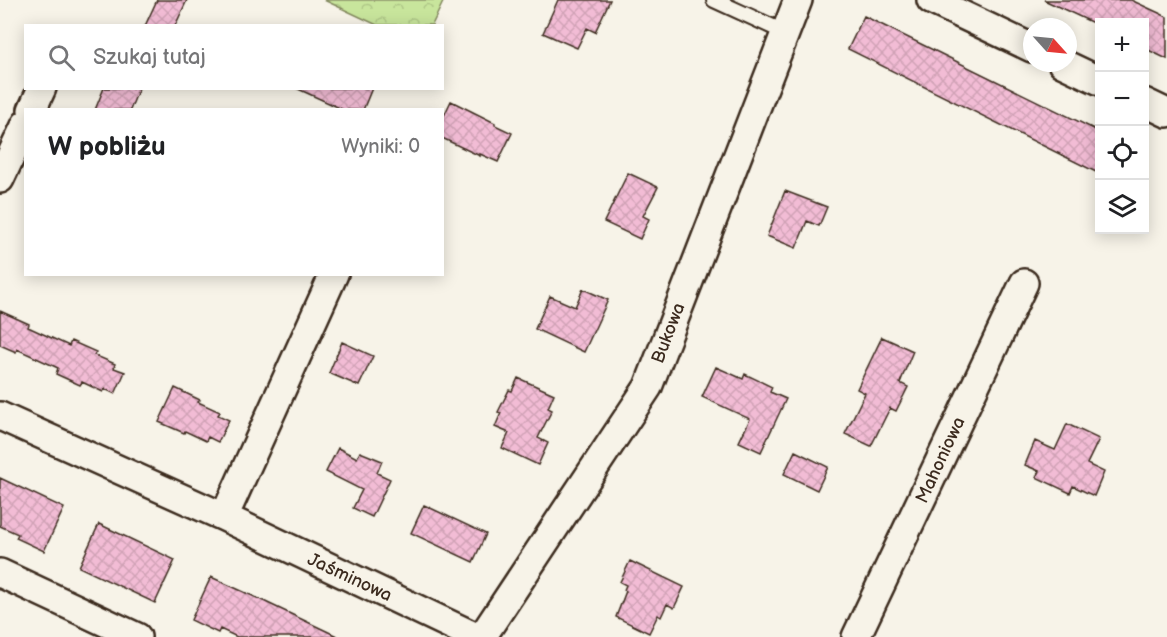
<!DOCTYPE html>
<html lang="pl">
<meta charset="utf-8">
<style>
:root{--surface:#fff;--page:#f6f6f6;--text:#202124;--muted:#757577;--line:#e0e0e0}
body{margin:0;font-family:"Balsamiq Sans",sans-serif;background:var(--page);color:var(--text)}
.controls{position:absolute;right:18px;top:18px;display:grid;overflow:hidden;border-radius:0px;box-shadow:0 3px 15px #0003}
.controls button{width:54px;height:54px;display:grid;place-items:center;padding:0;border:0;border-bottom:2px solid var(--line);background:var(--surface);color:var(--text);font:30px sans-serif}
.compass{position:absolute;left:1023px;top:18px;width:54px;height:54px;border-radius:50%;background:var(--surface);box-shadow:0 3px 15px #0003;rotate:117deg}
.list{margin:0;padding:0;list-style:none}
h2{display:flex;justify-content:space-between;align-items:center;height:78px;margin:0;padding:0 24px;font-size:26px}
h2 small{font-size:20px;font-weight:400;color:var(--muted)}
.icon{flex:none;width:33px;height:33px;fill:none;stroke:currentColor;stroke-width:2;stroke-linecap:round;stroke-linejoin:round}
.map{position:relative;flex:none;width:1167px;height:637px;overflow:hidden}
.search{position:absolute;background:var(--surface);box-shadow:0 3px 15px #0003;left:24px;top:24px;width:420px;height:66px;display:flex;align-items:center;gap:15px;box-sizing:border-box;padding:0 21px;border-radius:0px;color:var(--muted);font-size:22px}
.panel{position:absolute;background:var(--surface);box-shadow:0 3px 15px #0003;left:24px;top:108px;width:420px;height:168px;border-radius:0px}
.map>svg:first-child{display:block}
</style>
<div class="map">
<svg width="1167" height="637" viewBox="0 0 1167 637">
<defs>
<pattern id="forest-crowns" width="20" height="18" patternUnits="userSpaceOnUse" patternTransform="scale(1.5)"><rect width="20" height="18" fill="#c8e59c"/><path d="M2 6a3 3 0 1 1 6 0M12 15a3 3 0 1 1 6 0" fill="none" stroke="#adc586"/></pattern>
<pattern id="building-cross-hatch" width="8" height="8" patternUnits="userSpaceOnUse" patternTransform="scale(1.5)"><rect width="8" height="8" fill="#f2bcd5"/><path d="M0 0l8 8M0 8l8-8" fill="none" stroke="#d0a2b6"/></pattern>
</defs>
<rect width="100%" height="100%" fill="#f7f3e8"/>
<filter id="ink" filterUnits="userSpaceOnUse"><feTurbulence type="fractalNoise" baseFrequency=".0167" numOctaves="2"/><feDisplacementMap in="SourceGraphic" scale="12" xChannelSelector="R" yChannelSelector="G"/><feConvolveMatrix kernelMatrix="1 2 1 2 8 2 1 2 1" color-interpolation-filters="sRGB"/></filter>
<g filter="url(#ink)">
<path fill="url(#forest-crowns)" stroke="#82885d" stroke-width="1.5" d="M 324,0 L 444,0 L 432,25 L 377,25 Z"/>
<path fill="url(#building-cross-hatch)" stroke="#3b2a1e" stroke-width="1.5" d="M 157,0 L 187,0 L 175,26 L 145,26 Z
M 558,0 L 610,0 L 595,32 L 587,28 L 577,48 L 543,33 Z
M 1044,0 L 1131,0 L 1159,13 L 1167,17 L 1167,59 L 1144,48 L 1144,22 L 1091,22 Z
M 864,16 L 1100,132 L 1100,174 L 848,49 Z
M 104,88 L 139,88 L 130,110 L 95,110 Z
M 296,88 L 372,88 L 363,110 L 344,110 Z
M 451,101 L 495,123 L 495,125 L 512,133 L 498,162 L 480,154 L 480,156 L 442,138 L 442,120 Z
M 628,173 L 658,187 L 643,216 L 649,219 L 640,239 L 604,222 Z
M 785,191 L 827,207 L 819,226 L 807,221 L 796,248 L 767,236 Z
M 583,289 L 608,300 L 584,352 L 535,329 L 550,296 L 575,307 Z
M 0,311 L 29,324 L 28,327 L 69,346 L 71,341 L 96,352 L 94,355 L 115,364 L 114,368 L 125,372 L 115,394 L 105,389 L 103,392 L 82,382 L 80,385 L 56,374 L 58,368 L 17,349 L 16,352 L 0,345 Z
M 882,337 L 913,351 L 900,383 L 908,387 L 896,411 L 890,408 L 871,446 L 845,434 L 865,393 L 857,389 Z
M 342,342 L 373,356 L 359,386 L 329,373 Z
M 716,367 L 743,379 L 745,374 L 772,387 L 770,392 L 786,399 L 761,452 L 739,442 L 750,419 L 702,397 Z
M 518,378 L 554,394 L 548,408 L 552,410 L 538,438 L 548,443 L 538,465 L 502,448 L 509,433 L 495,427 L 501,413 L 498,412 L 509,390 L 512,391 Z
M 175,388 L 200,400 L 198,402 L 220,412 L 218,415 L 229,420 L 218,442 L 208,437 L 206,441 L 185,431 L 184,433 L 159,422 Z
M 1067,424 L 1099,439 L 1087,464 L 1104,472 L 1094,496 L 1073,486 L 1070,493 L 1036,477 L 1039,471 L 1025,465 L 1035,441 L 1055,450 Z
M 338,448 L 357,458 L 360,452 L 382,461 L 377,473 L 390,479 L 372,517 L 353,508 L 362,490 L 326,472 Z
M 795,451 L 828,467 L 817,490 L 784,474 Z
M 0,478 L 64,508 L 44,551 L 16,538 L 18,534 L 0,526 Z
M 424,505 L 486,534 L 473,562 L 411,533 Z
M 99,524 L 175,560 L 155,603 L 79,567 Z
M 630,561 L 684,587 L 674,608 L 667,604 L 661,617 L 658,615 L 649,633 L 616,617 L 626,591 L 624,590 L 626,585 L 620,582 Z
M 211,577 L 255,597 L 339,637 L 237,637 L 220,629 L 218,633 L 191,620 Z"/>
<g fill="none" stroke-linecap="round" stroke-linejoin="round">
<g stroke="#3b2a1e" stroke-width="18">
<path id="lane" d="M 714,0 L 784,32"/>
</g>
<g stroke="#3b2a1e" stroke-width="32">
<path id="street" d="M 931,0 L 1032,48
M 1062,63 L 1100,81
M 1144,102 L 1167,113
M 32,110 L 42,88
M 0,179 L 26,124
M 0,416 L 224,517 L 476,637
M 224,517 L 334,274
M 0,573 L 137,637
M 482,637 L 648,387 L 798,0
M 856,637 L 1024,283"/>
</g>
<use href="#lane" stroke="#f7f3e8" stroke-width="14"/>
<use href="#street" stroke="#f7f3e8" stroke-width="27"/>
</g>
</g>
<g text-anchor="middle" stroke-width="4.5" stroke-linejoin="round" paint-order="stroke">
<g font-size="18" fill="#3b2a1e" stroke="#f7f3e8">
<text transform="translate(668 333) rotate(-69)" y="6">Bukowa</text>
<text transform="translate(940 460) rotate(-65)" y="6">Mahoniowa</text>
<text transform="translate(350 577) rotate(25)" y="6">Jaśminowa</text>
</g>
</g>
</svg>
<div class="controls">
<button>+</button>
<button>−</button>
<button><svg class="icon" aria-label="locate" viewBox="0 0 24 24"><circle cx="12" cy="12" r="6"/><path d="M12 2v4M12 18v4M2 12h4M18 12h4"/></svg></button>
<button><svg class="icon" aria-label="layers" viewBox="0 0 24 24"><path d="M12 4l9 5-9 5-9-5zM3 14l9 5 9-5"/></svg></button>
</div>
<svg class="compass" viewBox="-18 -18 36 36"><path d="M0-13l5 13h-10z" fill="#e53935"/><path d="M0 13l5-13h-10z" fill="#757577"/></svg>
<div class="search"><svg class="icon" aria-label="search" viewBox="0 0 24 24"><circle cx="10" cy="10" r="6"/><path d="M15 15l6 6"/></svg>Szukaj tutaj</div>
<section class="panel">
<h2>W pobliżu<small>Wyniki: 0</small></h2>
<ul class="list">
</ul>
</section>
</div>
